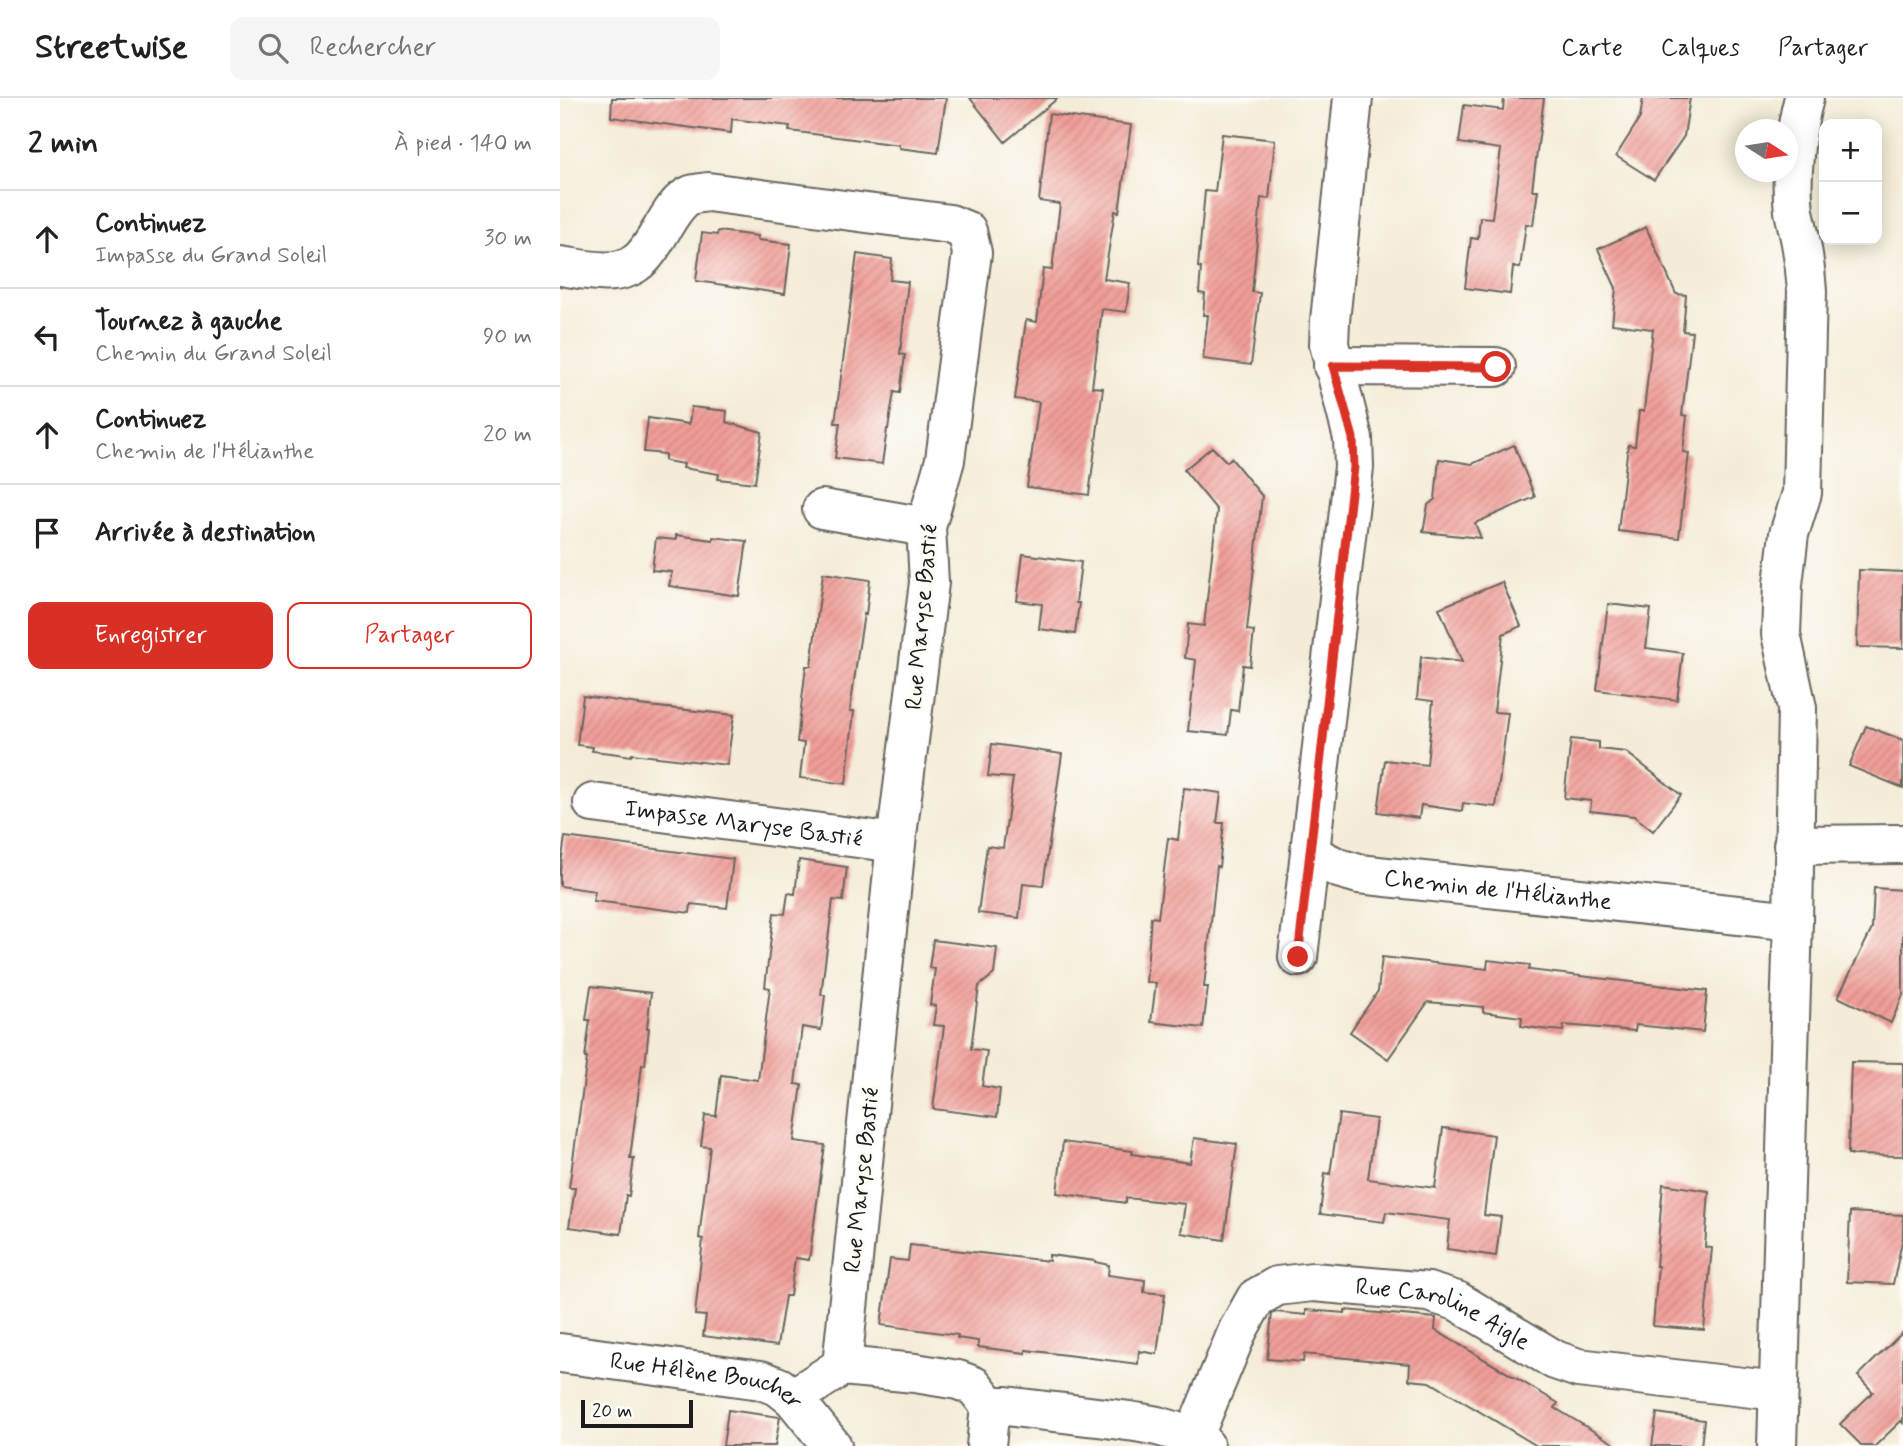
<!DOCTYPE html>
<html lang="fr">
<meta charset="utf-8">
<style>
:root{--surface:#fff;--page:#f6f6f6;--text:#202124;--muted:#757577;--line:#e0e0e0;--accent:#d93025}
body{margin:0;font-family:Mynerve,sans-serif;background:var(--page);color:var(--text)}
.controls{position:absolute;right:21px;top:21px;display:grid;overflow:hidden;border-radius:14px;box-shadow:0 4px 18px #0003}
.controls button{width:63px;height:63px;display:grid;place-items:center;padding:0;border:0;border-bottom:2px solid var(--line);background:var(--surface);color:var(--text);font:35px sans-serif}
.compass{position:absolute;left:1175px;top:21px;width:63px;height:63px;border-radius:50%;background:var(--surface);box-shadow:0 4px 18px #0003;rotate:102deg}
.scale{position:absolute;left:21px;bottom:18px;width:112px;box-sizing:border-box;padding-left:7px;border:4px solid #1c1c1c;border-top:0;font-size:19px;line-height:24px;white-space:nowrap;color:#1c1c1c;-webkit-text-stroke:5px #fdfcf7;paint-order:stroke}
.stop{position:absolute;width:21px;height:21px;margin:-16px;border:5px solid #d93025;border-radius:50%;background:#fff}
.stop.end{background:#d93025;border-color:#fff;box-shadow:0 2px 7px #0008}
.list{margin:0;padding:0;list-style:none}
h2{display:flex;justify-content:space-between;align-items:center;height:91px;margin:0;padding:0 28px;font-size:30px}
h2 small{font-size:23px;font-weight:400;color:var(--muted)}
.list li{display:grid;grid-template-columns:46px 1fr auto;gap:21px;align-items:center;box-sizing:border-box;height:98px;padding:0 28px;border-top:2px solid var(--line)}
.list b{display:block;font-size:26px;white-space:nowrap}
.list p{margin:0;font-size:23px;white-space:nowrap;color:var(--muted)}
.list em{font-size:23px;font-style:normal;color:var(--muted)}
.actions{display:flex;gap:14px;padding:21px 28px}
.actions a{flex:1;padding:16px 0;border:2px solid var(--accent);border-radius:14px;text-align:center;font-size:24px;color:var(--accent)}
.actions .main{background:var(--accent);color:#fff}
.icon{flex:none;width:38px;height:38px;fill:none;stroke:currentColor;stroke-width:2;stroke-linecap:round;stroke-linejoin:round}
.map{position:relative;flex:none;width:1343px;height:1348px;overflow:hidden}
header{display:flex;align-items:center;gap:42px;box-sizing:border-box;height:98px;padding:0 35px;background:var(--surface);border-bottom:2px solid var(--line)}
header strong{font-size:33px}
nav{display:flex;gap:38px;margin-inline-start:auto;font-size:24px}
.search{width:490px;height:63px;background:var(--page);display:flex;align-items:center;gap:18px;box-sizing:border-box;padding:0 24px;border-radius:14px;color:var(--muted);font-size:26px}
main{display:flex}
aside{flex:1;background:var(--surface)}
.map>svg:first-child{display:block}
</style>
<header>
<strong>Streetwise</strong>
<div class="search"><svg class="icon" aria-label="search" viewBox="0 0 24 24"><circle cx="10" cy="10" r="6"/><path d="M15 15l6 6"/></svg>Rechercher</div>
<nav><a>Carte</a><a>Calques</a><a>Partager</a></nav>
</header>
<main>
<aside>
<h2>2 min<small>À pied · 140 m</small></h2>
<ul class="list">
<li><svg class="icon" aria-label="ahead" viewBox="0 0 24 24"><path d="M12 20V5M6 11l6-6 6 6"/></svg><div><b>Continuez</b><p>Impasse du Grand Soleil</p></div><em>30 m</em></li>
<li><svg class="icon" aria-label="left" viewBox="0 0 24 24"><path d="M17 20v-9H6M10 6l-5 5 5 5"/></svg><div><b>Tournez à gauche</b><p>Chemin du Grand Soleil</p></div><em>90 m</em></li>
<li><svg class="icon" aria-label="ahead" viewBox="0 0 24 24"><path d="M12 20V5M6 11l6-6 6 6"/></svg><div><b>Continuez</b><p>Chemin de l'Hélianthe</p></div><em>20 m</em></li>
<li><svg class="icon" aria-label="arrive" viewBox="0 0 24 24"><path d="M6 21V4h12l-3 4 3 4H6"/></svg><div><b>Arrivée à destination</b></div></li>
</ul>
<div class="actions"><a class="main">Enregistrer</a><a>Partager</a></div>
</aside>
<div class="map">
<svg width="1343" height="1348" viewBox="0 0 1343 1348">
<defs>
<pattern id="building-hatch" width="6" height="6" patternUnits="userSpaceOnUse" patternTransform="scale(1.75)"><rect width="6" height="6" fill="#f09d98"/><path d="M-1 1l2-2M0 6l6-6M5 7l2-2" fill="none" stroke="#cd8782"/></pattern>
</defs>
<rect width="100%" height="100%" fill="#fdfcf7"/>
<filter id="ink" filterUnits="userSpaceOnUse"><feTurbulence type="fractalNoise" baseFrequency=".0143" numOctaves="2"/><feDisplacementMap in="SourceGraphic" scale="14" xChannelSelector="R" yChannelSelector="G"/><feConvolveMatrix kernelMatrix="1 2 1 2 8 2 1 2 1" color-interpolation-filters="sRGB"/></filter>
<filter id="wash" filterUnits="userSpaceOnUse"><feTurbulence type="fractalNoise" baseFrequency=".00686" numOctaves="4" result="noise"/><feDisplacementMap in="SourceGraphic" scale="28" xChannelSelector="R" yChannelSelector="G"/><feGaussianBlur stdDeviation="1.57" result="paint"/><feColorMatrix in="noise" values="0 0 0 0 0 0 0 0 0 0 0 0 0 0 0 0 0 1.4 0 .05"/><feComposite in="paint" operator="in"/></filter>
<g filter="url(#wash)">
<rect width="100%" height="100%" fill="#f4ecd8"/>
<g id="blocks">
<path fill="url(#building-hatch)" d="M 52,0 L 386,0 L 378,55 L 339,50 L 339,47 L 229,33 L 230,28 L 172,21 L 171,35 L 51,19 Z
M 410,0 L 498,0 L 445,44 Z
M 944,0 L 984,0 L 972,92 L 978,92 L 973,127 L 966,126 L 960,170 L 953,169 L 950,196 L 905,190 L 911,140 L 918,141 L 920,119 L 932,120 L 941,51 L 899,45 L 904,7 L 943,12 Z
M 1083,0 L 1130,0 L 1124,38 L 1094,82 L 1056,58 L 1080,20 Z
M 489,16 L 571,27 L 559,114 L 555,113 L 544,181 L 570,185 L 566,214 L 542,211 L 532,289 L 543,290 L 529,397 L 467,389 L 479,304 L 455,301 L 466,222 L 477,224 L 483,171 L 492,172 L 500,106 L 479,103 Z
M 662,36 L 715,42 L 709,101 L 701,100 L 692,194 L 700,195 L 691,267 L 643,261 L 648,217 L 643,217 L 645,196 L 639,195 L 641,170 L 638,169 L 645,93 L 655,94 Z
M 1086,129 L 1116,196 L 1126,197 L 1123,233 L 1132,234 L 1122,317 L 1127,318 L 1123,354 L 1129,355 L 1119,440 L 1058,433 L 1068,347 L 1075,348 L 1079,313 L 1084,313 L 1093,231 L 1052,226 L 1056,190 L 1038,151 Z
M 158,133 L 198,138 L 197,142 L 231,146 L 225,196 L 136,183 L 142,135 L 157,137 Z
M 297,156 L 332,161 L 330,182 L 348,184 L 340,256 L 345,257 L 340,295 L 334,294 L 328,331 L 327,331 L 322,366 L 275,360 L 280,325 L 275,325 Z
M 131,309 L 167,313 L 166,324 L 202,334 L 195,385 L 158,381 L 159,376 L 123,370 L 124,366 L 105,363 L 105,356 L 84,354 L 88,320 L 129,326 Z
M 954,347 L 975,399 L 915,425 L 921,440 L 863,434 L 868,407 L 875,401 L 879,361 L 912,366 Z
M 652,349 L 667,364 L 671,360 L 702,398 L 687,532 L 694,533 L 690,568 L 683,567 L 678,613 L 671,612 L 668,637 L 628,633 L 636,562 L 625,560 L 628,526 L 644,528 L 657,412 L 624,372 Z
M 116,437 L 153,442 L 153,439 L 187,443 L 179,498 L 109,488 L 112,474 L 92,472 L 96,440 L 116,442 Z
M 463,456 L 521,464 L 516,505 L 519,505 L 515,536 L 479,531 L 482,506 L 457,503 Z
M 1299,472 L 1343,474 L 1343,550 L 1297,549 Z
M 263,475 L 310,482 L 306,517 L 304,516 L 298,554 L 290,613 L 294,613 L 286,686 L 240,680 L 244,645 L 237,644 L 246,568 L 251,568 Z
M 942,484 L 961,528 L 943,536 L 934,614 L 948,615 L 936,709 L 903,705 L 902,713 L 861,707 L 859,720 L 818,714 L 825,662 L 867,667 L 873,603 L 857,601 L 861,559 L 902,564 L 879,510 Z
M 1048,506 L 1091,511 L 1086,550 L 1123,555 L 1117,602 L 1037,592 Z
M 23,598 L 79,606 L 79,607 L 174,617 L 167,667 L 72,656 L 71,658 L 51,655 L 32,653 L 33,649 L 17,647 Z
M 1306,628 L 1343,642 L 1343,690 L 1289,668 Z
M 1011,641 L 1039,644 L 1039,651 L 1066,654 L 1121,697 L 1093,733 L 1074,718 L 1030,713 L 1031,703 L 1004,700 Z
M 432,646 L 502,656 L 483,788 L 463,786 L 459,820 L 418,815 L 427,748 L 443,750 L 453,680 L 428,678 Z
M 624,690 L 661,695 L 657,725 L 664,725 L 659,769 L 657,768 L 644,889 L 648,889 L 643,930 L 591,924 L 596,885 L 586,884 L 591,819 L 598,820 L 608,740 L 618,742 Z
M 5,739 L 173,761 L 167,810 L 131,806 L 130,815 L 51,805 L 33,803 L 35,793 L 0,788 L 0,773 Z
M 239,762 L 287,769 L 283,803 L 273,802 L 261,897 L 265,897 L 261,932 L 242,929 L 235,986 L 242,987 L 234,1043 L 265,1047 L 249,1162 L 235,1160 L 230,1198 L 225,1198 L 217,1248 L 143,1238 L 146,1218 L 135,1217 L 143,1141 L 139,1140 L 150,1049 L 141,1048 L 145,1017 L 156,1018 L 161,977 L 198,982 L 210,890 L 205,889 L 214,815 L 225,816 L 228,795 L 235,796 Z
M 1314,790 L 1343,792 L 1343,897 L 1331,925 L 1278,899 L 1312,831 Z
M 373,842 L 437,850 L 434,876 L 419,888 L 411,951 L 427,953 L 422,988 L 440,991 L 437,1019 L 373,1011 L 384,928 L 373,927 L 376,908 L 370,907 L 375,871 L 369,870 Z
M 822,859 L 927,871 L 928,862 L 970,867 L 969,872 L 1147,893 L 1143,934 L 1076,927 L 1075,933 L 1004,927 L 1003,933 L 981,931 L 961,928 L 962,919 L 923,914 L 923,909 L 868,904 L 828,961 L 790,934 L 818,893 Z
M 31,888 L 91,895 L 87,930 L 89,930 L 85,967 L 82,967 L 70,1060 L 74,1060 L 69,1098 L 66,1097 L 61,1136 L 9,1129 L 15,1090 L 9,1090 L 27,960 L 25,960 L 30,922 L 26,922 Z
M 1291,964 L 1343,965 L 1343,1058 L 1292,1057 L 1292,1056 L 1288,1056 Z
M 779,1016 L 816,1021 L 808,1081 L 875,1090 L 883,1030 L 934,1037 L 924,1117 L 941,1119 L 936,1158 L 887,1151 L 890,1122 L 826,1114 L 824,1124 L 760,1116 L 765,1075 L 770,1076 Z
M 634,1040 L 677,1046 L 664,1142 L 621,1135 L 625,1106 L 566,1100 L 566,1105 L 497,1095 L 503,1044 L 573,1053 L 572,1056 L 630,1065 Z
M 1103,1086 L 1149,1093 L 1145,1149 L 1152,1150 L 1144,1232 L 1093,1228 L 1098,1168 L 1096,1168 Z
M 1290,1114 L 1343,1117 L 1343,1139 L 1333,1186 L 1287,1184 Z
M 350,1147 L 489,1163 L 489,1157 L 535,1163 L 535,1164 L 549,1167 L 548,1177 L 585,1182 L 584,1194 L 605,1196 L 597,1256 L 579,1253 L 578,1266 L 466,1252 L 466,1255 L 418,1249 L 418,1243 L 397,1240 L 398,1237 L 321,1227 L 330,1161 L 348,1163 Z
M 746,1212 L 785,1215 L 785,1212 L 876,1220 L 875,1232 L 998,1305 L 995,1310 L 1058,1348 L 977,1348 L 870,1284 L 849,1282 L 850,1266 L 744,1256 L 743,1264 L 707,1261 L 712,1216 L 716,1214 L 746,1217 Z
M 1343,1234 L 1343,1325 L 1341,1323 L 1315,1348 L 1302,1348 L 1280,1326 L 1313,1294 L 1298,1278 Z
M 168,1312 L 220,1319 L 215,1348 L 163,1348 Z
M 1097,1315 L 1144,1322 L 1141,1348 L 1092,1348 Z"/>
</g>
</g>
<g filter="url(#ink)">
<use href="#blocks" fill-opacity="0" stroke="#68655e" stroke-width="2"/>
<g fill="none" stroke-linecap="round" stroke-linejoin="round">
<g stroke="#68655e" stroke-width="42">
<g id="street">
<path d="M 0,168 C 23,171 56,180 76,165 C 97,151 109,105 131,97 C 136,95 143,95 148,94 L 390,126 L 407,133 L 412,155 L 385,362 L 366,429 L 369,485 L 336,745 L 282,1268"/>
<path d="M 773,268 L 936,269"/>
<path d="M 262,411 L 366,429"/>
<path id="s1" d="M 33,705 L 336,745"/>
<path d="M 1233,747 L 1343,746"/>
<path id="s2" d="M 751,756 L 778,770 L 799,776 L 1233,823"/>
<path d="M 738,859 L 794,369 L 793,340 L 769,246 L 770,223 L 793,0"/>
<path id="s3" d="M 0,1255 L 201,1282 L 219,1289 L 233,1300 L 272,1348"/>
<path d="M 233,1300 L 282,1268 L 355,1275 L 398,1282 L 414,1288 L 430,1308 L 426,1348"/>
<path d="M 430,1308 L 446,1308 C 476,1312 506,1315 537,1319 C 574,1324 613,1326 645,1348"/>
<path id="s4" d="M 633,1340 L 678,1232 L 696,1200 L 717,1188 L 753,1184 L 868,1194 L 897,1203 L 995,1262 L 1018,1270 L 1218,1293"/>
<path d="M 1217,1348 L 1233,823 L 1237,610 L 1221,536 L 1223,486 L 1229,436 L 1242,395 L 1247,193 C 1246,177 1244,161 1241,145 C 1239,134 1236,123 1234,113 C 1230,80 1235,32 1244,0"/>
</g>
</g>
<use href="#street" stroke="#fff" stroke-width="38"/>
</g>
</g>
<g fill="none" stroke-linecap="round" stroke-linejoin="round" filter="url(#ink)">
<path stroke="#d93025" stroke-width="9" d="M 738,859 L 794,369 L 793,340 L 773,268 L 936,269"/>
</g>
<g text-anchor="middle" stroke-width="7" stroke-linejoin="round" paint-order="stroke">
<g font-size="24" fill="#1c1c1c" stroke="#fdfcf7">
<text transform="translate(361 519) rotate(-85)" y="8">Rue Maryse Bastié</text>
<text dy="8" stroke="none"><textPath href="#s1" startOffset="152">Impasse Maryse Bastié</textPath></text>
<text dy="8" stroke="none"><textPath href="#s2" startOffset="192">Chemin de l'Hélianthe</textPath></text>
<text transform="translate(301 1082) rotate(-84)" y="8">Rue Maryse Bastié</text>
<text dy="8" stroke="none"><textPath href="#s4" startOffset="350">Rue Caroline Aigle</textPath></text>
<text dy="8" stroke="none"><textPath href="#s3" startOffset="150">Rue Hélène Boucher</textPath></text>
</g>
</g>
</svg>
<div class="controls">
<button>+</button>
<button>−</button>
</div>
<svg class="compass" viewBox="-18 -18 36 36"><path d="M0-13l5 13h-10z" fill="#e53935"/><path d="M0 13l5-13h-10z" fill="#757577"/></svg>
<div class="scale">20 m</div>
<div class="stop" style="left:936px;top:269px"></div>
<div class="stop end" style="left:738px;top:859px"></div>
</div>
</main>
